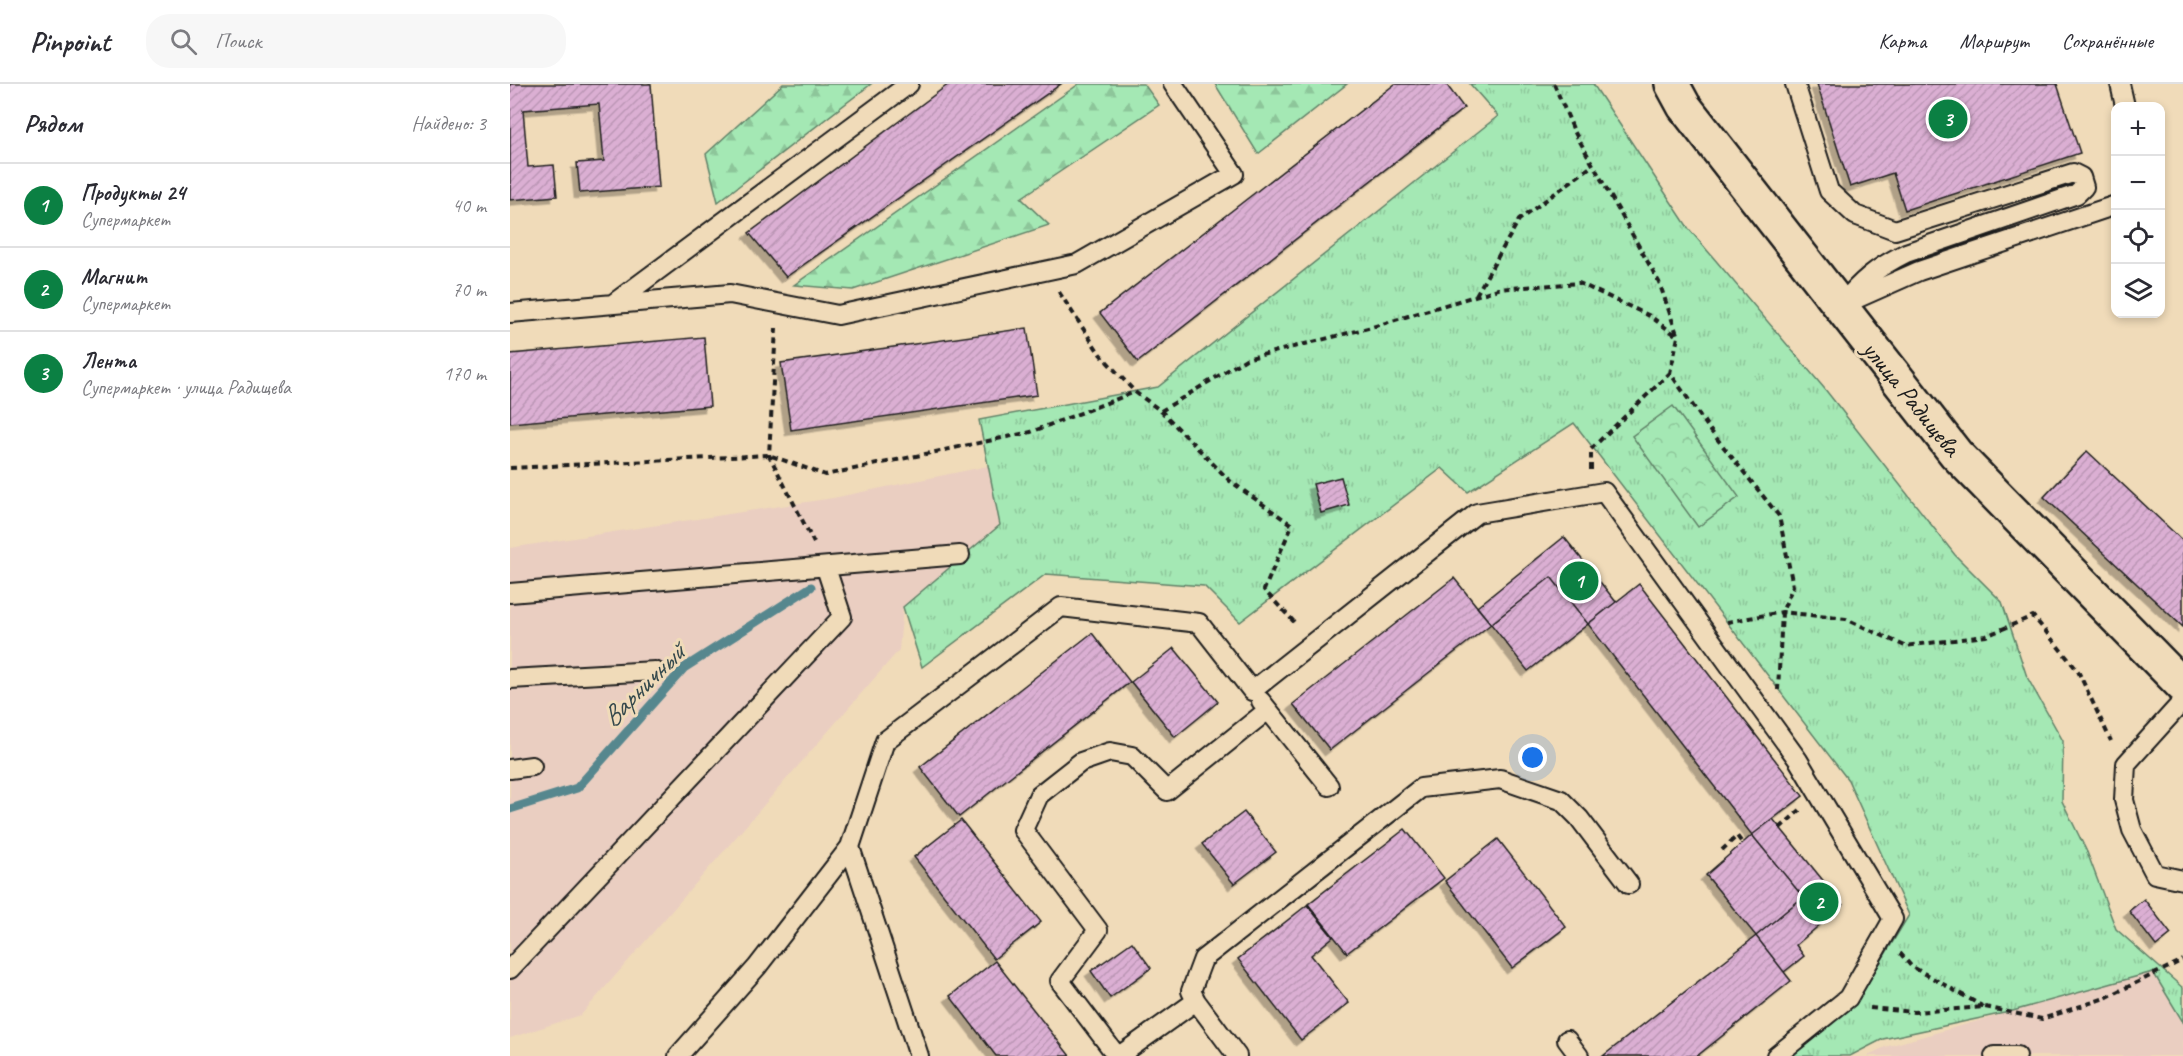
<!DOCTYPE html>
<html lang="ru">
<meta charset="utf-8">
<style>
:root{--surface:#fff;--page:#f7f7f7;--text:#2b2b33;--muted:#7c7c81;--line:#e1e1e2;--accent:#0b8043}
body{margin:0;font-family:Caveat,sans-serif;background:var(--page);color:var(--text)}
.controls{position:absolute;right:18px;top:18px;display:grid;overflow:hidden;border-radius:12px;box-shadow:0 3px 9px #0003}
.controls button{width:54px;height:54px;display:grid;place-items:center;padding:0;border:0;border-bottom:2px solid var(--line);background:var(--surface);color:var(--text);font:30px sans-serif}
.you{position:absolute;left:1023px;top:674px;width:21px;height:21px;margin:-15px;border:4px solid #fff;border-radius:50%;background:#1a73e8;box-shadow:0 0 0 9px #1a73e833}
.badge{display:grid;place-items:center;width:39px;height:39px;border-radius:50%;background:var(--accent);color:#fff;font-size:20px;font-weight:700}
.pin{position:absolute;translate:-50% -50%;border:3px solid #fff;box-shadow:0 2px 6px #0006}
.list{margin:0;padding:0;list-style:none}
h2{display:flex;justify-content:space-between;align-items:center;height:78px;margin:0;padding:0 24px;font-size:26px}
h2 small{font-size:20px;font-weight:400;color:var(--muted)}
.list li{display:grid;grid-template-columns:39px 1fr auto;gap:18px;align-items:center;box-sizing:border-box;height:84px;padding:0 24px;border-top:2px solid var(--line)}
.list b{display:block;font-size:22px;white-space:nowrap}
.list p{margin:0;font-size:20px;white-space:nowrap;color:var(--muted)}
.list em{font-size:20px;font-style:normal;color:var(--muted)}
.icon{flex:none;width:33px;height:33px;fill:none;stroke:currentColor;stroke-width:2;stroke-linecap:round;stroke-linejoin:round}
.map{position:relative;flex:none;width:1673px;height:972px;overflow:hidden}
header{display:flex;align-items:center;gap:36px;box-sizing:border-box;height:84px;padding:0 30px;background:var(--surface);border-bottom:2px solid var(--line)}
header strong{font-size:28px}
nav{display:flex;gap:33px;margin-inline-start:auto;font-size:21px}
.search{width:420px;height:54px;background:var(--page);display:flex;align-items:center;gap:15px;box-sizing:border-box;padding:0 21px;border-radius:24px;color:var(--muted);font-size:22px}
main{display:flex}
aside{flex:1;background:var(--surface)}
.map>svg:first-child{display:block}
</style>
<header>
<strong>Pinpoint</strong>
<div class="search"><svg class="icon" aria-label="search" viewBox="0 0 24 24"><circle cx="10" cy="10" r="6"/><path d="M15 15l6 6"/></svg>Поиск</div>
<nav><a>Карта</a><a>Маршрут</a><a>Сохранённые</a></nav>
</header>
<main>
<aside>
<h2>Рядом<small>Найдено: 3</small></h2>
<ul class="list">
<li><span class="badge">1</span><div><b>Продукты 24</b><p>Супермаркет</p></div><em>40 m</em></li>
<li><span class="badge">2</span><div><b>Магнит</b><p>Супермаркет</p></div><em>70 m</em></li>
<li><span class="badge">3</span><div><b>Лента</b><p>Супермаркет · улица Радищева</p></div><em>170 m</em></li>
</ul>
</aside>
<div class="map">
<svg width="1673" height="972" viewBox="0 0 1673 972">
<defs>
<pattern id="grass-tufts" width="24" height="20" patternUnits="userSpaceOnUse" patternTransform="scale(1.5)"><rect width="24" height="20" fill="#a4e8b4"/><path d="M3 7l-1-3M5 7V3M7 7l1-3M15 17l-1-3M17 17v-4M19 17l1-3" fill="none" stroke="#8dc69a"/></pattern>
<pattern id="forest-firs" width="22" height="20" patternUnits="userSpaceOnUse" patternTransform="scale(1.5)"><rect width="22" height="20" fill="#a4e8b4"/><path d="M5 1l3.5 6h-7zM16 11l3.5 6h-7z" fill="#8dc69a"/></pattern>
<pattern id="park-crowns" width="20" height="18" patternUnits="userSpaceOnUse" patternTransform="scale(1.5)"><rect width="20" height="18" fill="#a4e8b4"/><path d="M2 6a3 3 0 1 1 6 0M12 15a3 3 0 1 1 6 0" fill="none" stroke="#8dc69a"/></pattern>
<pattern id="building-hatch" width="6" height="6" patternUnits="userSpaceOnUse" patternTransform="scale(1.5)"><rect width="6" height="6" fill="#dbafd3"/><path d="M-1 1l2-2M0 6l6-6M5 7l2-2" fill="none" stroke="#bb96b5"/></pattern>
<filter id="shadow"><feDropShadow dx="-5.5" dy="5.5" stdDeviation="0" flood-color="#0004"/></filter>
</defs>
<rect width="100%" height="100%" fill="#f0dbb9"/>
<filter id="ink" filterUnits="userSpaceOnUse"><feTurbulence type="fractalNoise" baseFrequency=".0167" numOctaves="2"/><feDisplacementMap in="SourceGraphic" scale="12" xChannelSelector="R" yChannelSelector="G"/><feConvolveMatrix kernelMatrix="1 2 1 2 8 2 1 2 1" color-interpolation-filters="sRGB"/></filter>
<g filter="url(#ink)">
<path fill="#eacec1" d="M 478,382 L 490,441 L 393,523 L 389,566 L 71,931 L 0,954 L 0,464 L 323,414 Z
M 1643,888 L 1673,938 L 1673,972 L 1356,972 L 1375,963 Z"/>
<path fill="url(#grass-tufts)" stroke="#608268" stroke-width="1.5" d="M 960,0 L 1083,0 L 1179,145 L 1314,304 L 1445,471 L 1492,518 L 1517,593 L 1553,657 L 1552,717 L 1577,768 L 1606,845 L 1673,904 L 1673,938 L 1643,888 L 1499,928 L 1373,955 L 1340,972 L 1279,972 L 1347,917 L 1399,831 L 1338,696 L 1064,339 L 958,408 L 932,384 L 730,538 L 694,502 L 536,490 L 412,583 L 393,523 L 490,441 L 469,336 L 648,303 L 988,32 Z"/>
<path fill="url(#forest-firs)" stroke="#608268" stroke-width="1.5" d="M 273,0 L 361,0 L 208,118 L 196,70 Z
M 569,0 L 634,0 L 649,21 L 511,114 L 539,141 L 343,206 L 284,201 Z
M 705,0 L 837,0 L 748,70 Z"/>
<path fill="url(#park-crowns)" stroke="#608268" stroke-width="1.5" d="M 1163,322 L 1229,413 L 1188,443 L 1122,352 Z"/>
<g fill="none" stroke-linecap="round" stroke-linejoin="round">
<path stroke="#57878e" stroke-width="9" d="M 0,725 L 67,704 L 174,584 L 301,503"/>
</g>
<path fill="url(#building-hatch)" stroke="#1c1c1c" stroke-width="1.5" filter="url(#shadow)" d="M 0,0 L 141,0 L 149,103 L 70,109 L 67,79 L 94,77 L 89,20 L 13,26 L 18,83 L 44,81 L 47,112 L 0,116 Z
M 439,0 L 551,0 L 276,193 L 239,149 Z
M 885,0 L 936,0 L 954,24 L 628,278 L 590,229 Z
M 1307,0 L 1547,0 L 1570,69 L 1395,126 L 1383,89 L 1340,103 Z
M 517,244 L 527,311 L 281,346 L 271,279 Z
M 194,253 L 200,322 L 0,339 L 0,270 Z
M 1577,367 L 1673,457 L 1673,543 L 1534,413 Z
M 831,393 L 839,421 L 811,429 L 803,400 Z
M 1054,453 L 1106,518 L 1078,540 L 1041,493 L 981,540 L 967,523 Z
M 1041,493 L 1078,540 L 1018,587 L 981,540 Z
M 944,494 L 981,540 L 820,666 L 783,620 Z
M 1129,500 L 1293,712 L 1242,751 L 1078,540 Z
M 582,549 L 620,598 L 449,733 L 410,683 Z
M 664,564 L 708,618 L 665,653 L 621,598 Z
M 734,728 L 766,768 L 724,800 L 692,760 Z
M 1263,735 L 1333,821 L 1286,861 L 1294,872 L 1274,888 L 1246,852 L 1293,813 L 1242,751 Z
M 451,736 L 531,838 L 484,875 L 404,773 Z
M 895,745 L 934,794 L 837,869 L 798,820 Z
M 1242,751 L 1293,813 L 1246,852 L 1196,791 Z
M 988,755 L 1056,843 L 1002,884 L 935,797 Z
M 1634,815 L 1661,850 L 1646,862 L 1619,827 Z
M 797,821 L 823,853 L 801,871 L 839,919 L 791,956 L 728,875 Z
M 1246,852 L 1281,897 L 1187,972 L 1093,972 Z
M 622,858 L 641,884 L 600,914 L 581,887 Z
M 485,877 L 560,972 L 486,972 L 440,912 Z"/>
<g fill="none" stroke-linecap="round" stroke-linejoin="round">
<g stroke="#1c1c1c" stroke-width="22">
<path id="lane" d="M 1285,0 L 1319,107 L 1345,131 L 1385,146 L 1563,89 L 1571,93 L 1574,103 L 1567,110 L 1396,169 C 1366,184 1352,196 1330,222 L 1409,187 L 1606,121
M 1610,0 L 1615,22
M 104,219 L 399,0
M 0,229 L 220,210 L 328,231 L 567,180 L 724,90 L 663,0
M 0,509 L 450,471
M 0,595 L 145,587
M 751,617 L 819,702
M 1673,617 L 1616,680 L 1614,716 L 1622,746 L 1645,790 L 1673,796
M 0,685 L 22,682
M 0,885 L 332,533 L 316,484
M 686,917 L 727,972
M 1057,956 L 1069,972
M 168,972 L 247,883 L 340,763
M 409,972 L 340,763 L 375,657 L 551,523 L 689,539 L 742,607 L 967,429 L 1094,408 L 1288,676 L 1383,835 L 1338,914 L 1266,972
M 607,972 L 550,897 L 588,846 L 513,746 L 529,711 L 571,678 L 600,668 L 622,672 L 657,707 L 758,626
M 609,972 L 686,917 L 681,907 L 693,875 L 911,704 L 990,695 L 1051,716 L 1069,734 L 1119,800
M 1484,972 L 1507,972"/>
</g>
<g stroke="#1c1c1c" stroke-width="38">
<path id="secondary" d="M 1162,0 L 1174,22 L 1446,370 L 1673,602"/>
</g>
<path stroke="#1c1c1c" stroke-width="4" stroke-dasharray="6 4.5" stroke-linecap="butt" d="M 1044,0 L 1064,47 L 1149,198 L 1168,253 L 1160,289 L 1200,346 L 1269,432 L 1283,502 L 1272,528 L 1268,606
M 549,208 L 590,270 L 625,308 L 651,327 L 720,397 L 782,441 L 754,506 L 787,541
M 966,211 L 1009,136 L 1083,81
M 266,244 L 259,371 L 304,459
M 651,327 L 736,275 L 862,243 L 988,205 L 1069,199 L 1140,232 L 1167,252
M 0,384 L 259,371 L 315,391 L 521,348 L 625,308
M 1081,386 L 1081,365 L 1160,289
M 1217,538 L 1272,528 L 1336,535 L 1395,562 L 1476,552 L 1523,532 L 1568,587 L 1601,657
M 1270,744 L 1290,726
M 1212,766 L 1227,752 L 1233,760
M 1390,869 L 1401,882 L 1474,923
M 1360,924 L 1404,928 L 1475,923 L 1532,935 L 1595,914 L 1673,876"/>
<use href="#lane" stroke="#f0dbb9" stroke-width="18"/>
<use href="#secondary" stroke="#f0dbb9" stroke-width="33"/>
</g>
</g>
<g text-anchor="middle" stroke-width="6" stroke-linejoin="round" paint-order="stroke">
<g font-size="26" fill="#1c1c1c" stroke="#f0dbb9">
<text transform="translate(1402 314) rotate(51)" y="9">улица Радищева</text>
</g>
<g font-size="27" font-style="italic" fill="#35494c" stroke="#f0dbb9">
<text transform="translate(133 601) rotate(-45)" y="9">Варничный</text>
</g>
</g>
</svg>
<div class="controls">
<button>+</button>
<button>−</button>
<button><svg class="icon" aria-label="locate" viewBox="0 0 24 24"><circle cx="12" cy="12" r="6"/><path d="M12 2v4M12 18v4M2 12h4M18 12h4"/></svg></button>
<button><svg class="icon" aria-label="layers" viewBox="0 0 24 24"><path d="M12 4l9 5-9 5-9-5zM3 14l9 5 9-5"/></svg></button>
</div>
<div class="you"></div>
<div class="pin badge" style="left:1069px;top:497px">1</div>
<div class="pin badge" style="left:1309px;top:818px">2</div>
<div class="pin badge" style="left:1438px;top:35px">3</div>
</div>
</main>
